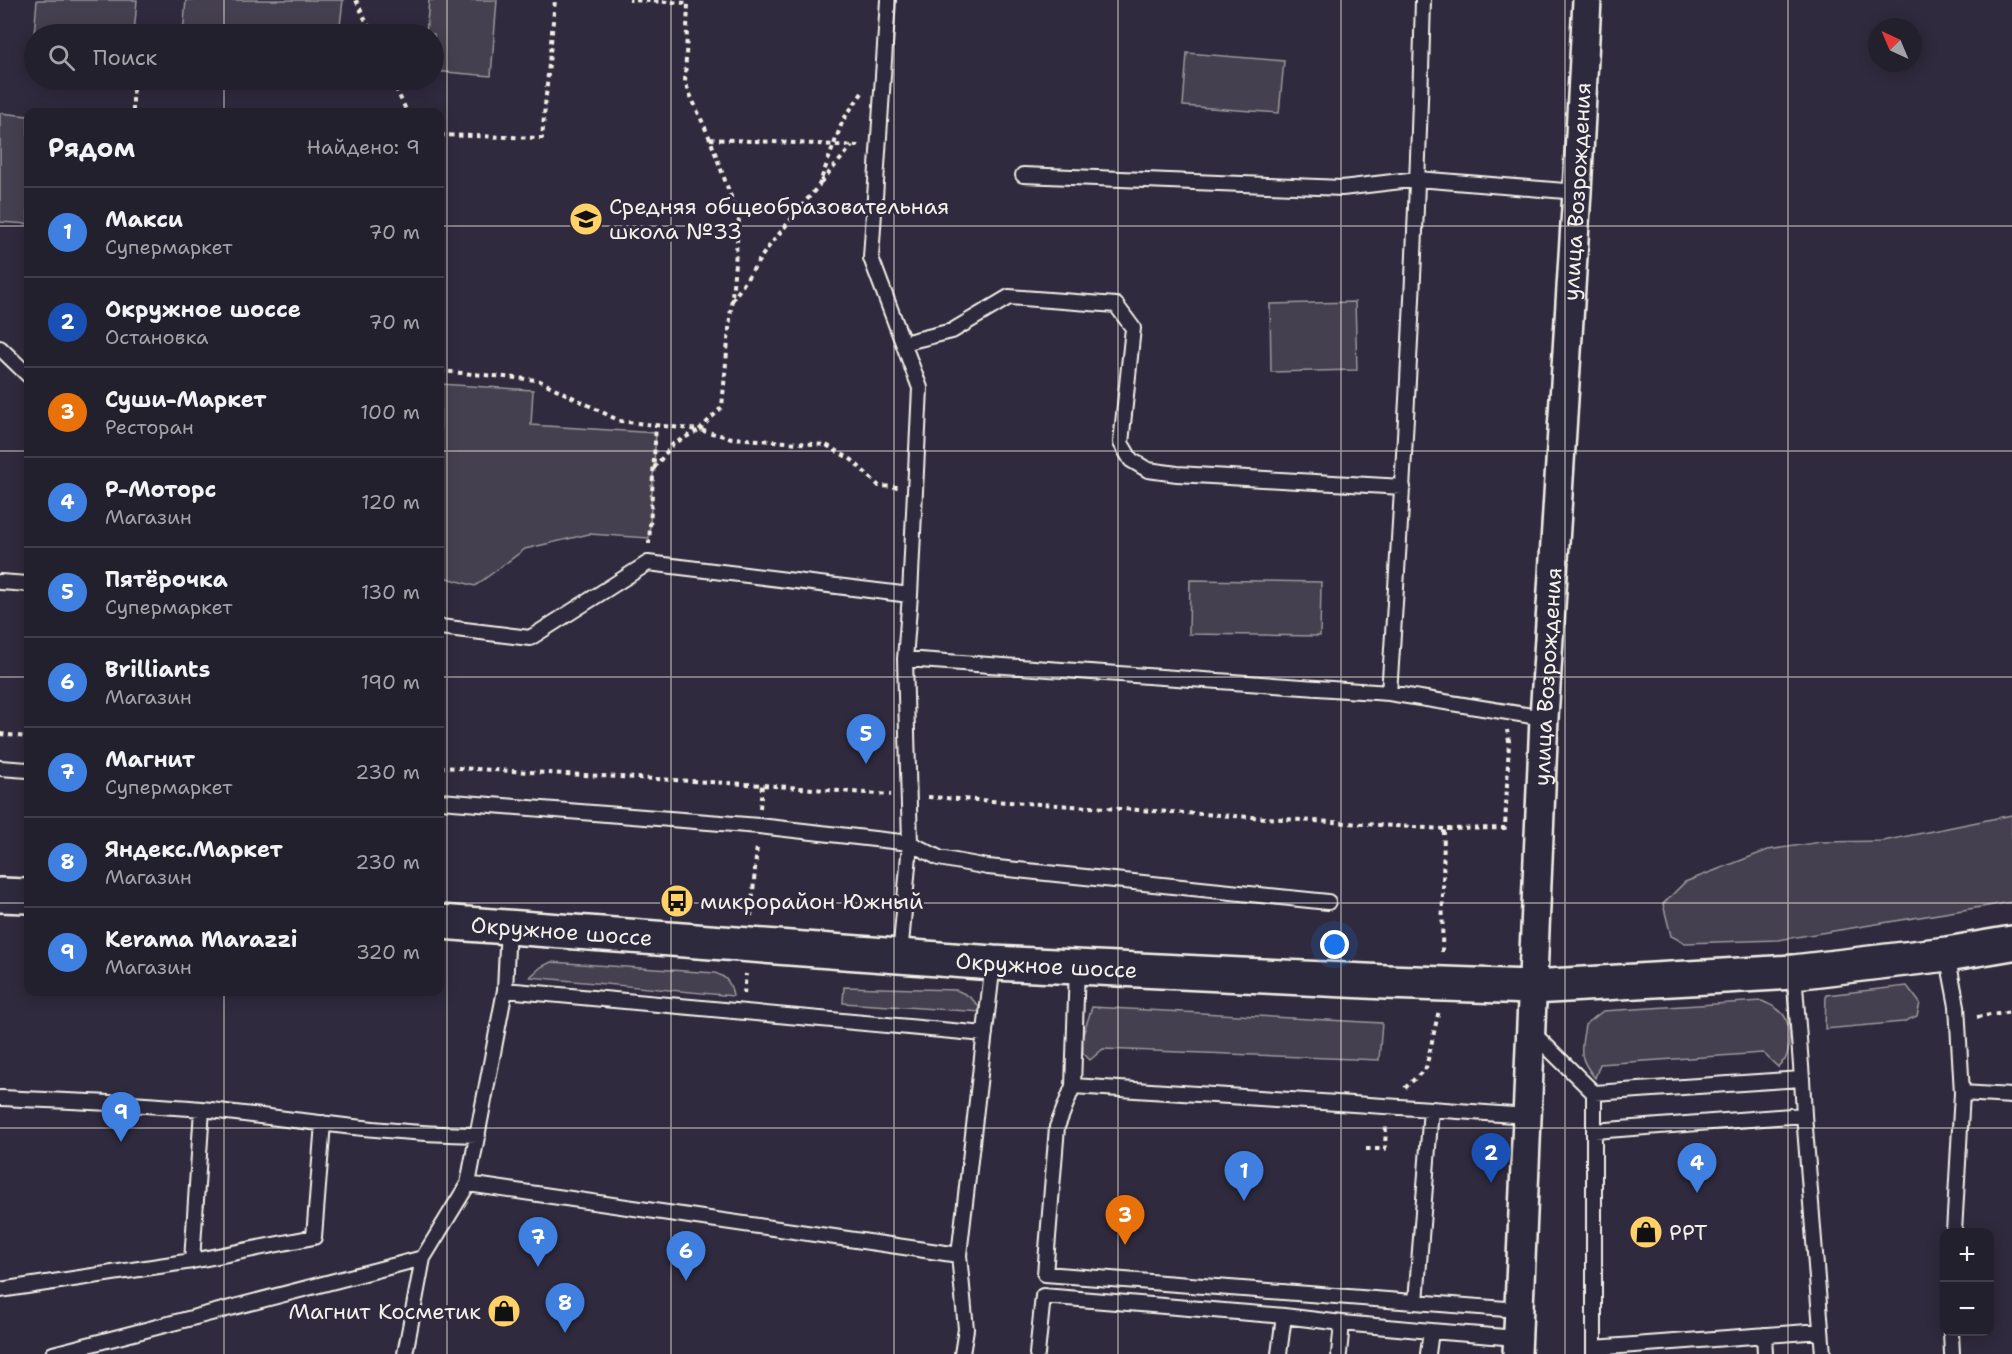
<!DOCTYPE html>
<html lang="ru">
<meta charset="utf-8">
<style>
:root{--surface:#23202e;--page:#2b2836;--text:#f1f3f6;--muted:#a3a3aa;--line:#403e4a;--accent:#d93025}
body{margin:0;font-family:"Shantell Sans",sans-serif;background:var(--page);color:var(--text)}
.controls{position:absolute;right:18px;bottom:18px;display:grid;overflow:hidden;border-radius:12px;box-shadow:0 3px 15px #0003}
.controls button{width:54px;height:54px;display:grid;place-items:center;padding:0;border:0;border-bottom:2px solid var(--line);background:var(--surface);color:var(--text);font:30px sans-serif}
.compass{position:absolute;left:1868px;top:18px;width:54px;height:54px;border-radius:50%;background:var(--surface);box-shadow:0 3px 15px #0003;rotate:316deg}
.you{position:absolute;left:1335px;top:945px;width:21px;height:21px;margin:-15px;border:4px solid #fff;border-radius:50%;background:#1a73e8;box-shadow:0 0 0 9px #1a73e833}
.badge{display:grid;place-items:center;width:39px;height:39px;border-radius:50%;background:var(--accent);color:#fff;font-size:20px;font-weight:700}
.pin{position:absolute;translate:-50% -50px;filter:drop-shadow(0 2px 3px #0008)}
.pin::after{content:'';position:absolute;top:32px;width:21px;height:18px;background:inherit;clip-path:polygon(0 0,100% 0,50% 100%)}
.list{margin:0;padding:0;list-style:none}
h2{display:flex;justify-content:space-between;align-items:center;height:78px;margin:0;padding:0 24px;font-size:26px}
h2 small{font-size:20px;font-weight:400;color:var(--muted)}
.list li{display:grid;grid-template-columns:39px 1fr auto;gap:18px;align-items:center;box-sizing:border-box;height:90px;padding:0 24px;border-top:2px solid var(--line)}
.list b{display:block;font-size:22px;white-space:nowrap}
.list p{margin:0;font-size:20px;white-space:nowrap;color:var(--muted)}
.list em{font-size:20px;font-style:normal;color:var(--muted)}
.icon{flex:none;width:33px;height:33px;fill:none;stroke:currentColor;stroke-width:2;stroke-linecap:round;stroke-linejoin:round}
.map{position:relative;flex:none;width:2012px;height:1354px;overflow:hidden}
.search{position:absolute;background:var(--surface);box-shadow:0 3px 15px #0003;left:24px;top:24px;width:420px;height:66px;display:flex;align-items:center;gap:15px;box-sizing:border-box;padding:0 21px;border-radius:33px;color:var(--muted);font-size:22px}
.panel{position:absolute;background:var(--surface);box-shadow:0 3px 15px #0003;left:24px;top:108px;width:420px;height:888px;border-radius:12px}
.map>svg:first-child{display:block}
</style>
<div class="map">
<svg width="2012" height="1354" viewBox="0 0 2012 1354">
<rect width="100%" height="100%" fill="#2f2a3d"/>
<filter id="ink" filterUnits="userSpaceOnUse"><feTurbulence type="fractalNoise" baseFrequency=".0167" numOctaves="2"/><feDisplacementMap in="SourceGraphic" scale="12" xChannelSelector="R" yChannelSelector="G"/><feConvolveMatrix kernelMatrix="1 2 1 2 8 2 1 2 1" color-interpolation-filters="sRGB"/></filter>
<g filter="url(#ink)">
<path fill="#454050" stroke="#9c989c" stroke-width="1.5" d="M 37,0 L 137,0 L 134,34 L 34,34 L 33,47 Z
M 186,0 L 343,0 L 339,34 L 183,34 Z
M 429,0 L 497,0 L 491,76 L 434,71 L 434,34 L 426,34 Z
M 1187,53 L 1284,61 L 1279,113 L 1183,106 Z
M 0,113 L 28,116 L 28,224 L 0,222 Z
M 1355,302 L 1357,370 L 1271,372 L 1270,304 Z
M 440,384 L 533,390 L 531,425 L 656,433 L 649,538 L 589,534 L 525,549 L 475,586 L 440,576 Z
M 1190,580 L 1321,582 L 1320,636 L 1189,634 Z
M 2012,815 L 2012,902 L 1778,940 L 1685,943 L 1671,936 L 1663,904 L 1685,882 L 1768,850 L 1821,842 L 1883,841 Z
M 551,962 L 715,973 C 727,977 731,983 733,996 L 530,977 L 541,967 Z
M 1907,986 L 1920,1003 L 1917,1016 L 1903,1022 L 1825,1029 L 1826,995 Z
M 844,987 L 956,990 C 969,995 975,1000 982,1012 L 843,1003 Z
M 1762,1001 C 1771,1005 1780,1009 1785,1017 C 1791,1027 1790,1050 1785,1060 C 1784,1060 1778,1066 1778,1067 L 1763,1053 L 1600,1064 L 1595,1078 C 1577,1056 1581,1051 1585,1025 L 1603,1011 Z
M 1092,1007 L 1382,1023 L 1379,1060 L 1103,1049 L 1090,1060 L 1083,1053 L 1082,1038 Z"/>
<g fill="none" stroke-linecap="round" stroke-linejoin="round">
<g stroke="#f4f1e8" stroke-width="18">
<path id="service" d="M 888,0 L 871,258 L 920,388 L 910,595 L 905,659 L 910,843 L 900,956
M 1023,175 L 1342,188 L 1418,179 L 1577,192
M 903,343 L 952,331 L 1009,297 L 1116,305 L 1133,328 L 1121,443 L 1131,460 L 1148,470 L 1177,474 L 1403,487
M 0,348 L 28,375
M 0,582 L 28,584
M 440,627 L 530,638 L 648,563 L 910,595
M 905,659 L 1389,693 L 1544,718
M 1389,693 C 1405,462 1417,231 1423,0
M 0,768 L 28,770
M 440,801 L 759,826 L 910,843 L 939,858 L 988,867 L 1328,902
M 508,926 L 505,990 L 468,1184 L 959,1255 L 993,963
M 1947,954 L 1957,1006 L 1962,1093 L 1954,1232
M 1077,967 L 1073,1086 L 1431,1109 L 1416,1302
M 505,990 L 985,1034
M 1532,1032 L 1594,1093 L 1802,1079 L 1794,972
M 1073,1086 L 1057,1127 L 1045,1274 L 1519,1310
M 1594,1093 L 1594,1131 L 1804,1115 L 1802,1079
M 1962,1093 L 2012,1096
M 0,1098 C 67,1101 134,1103 201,1109 C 293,1119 385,1134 478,1135
M 1431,1109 L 1527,1116
M 1804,1115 L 1823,1354
M 959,1255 L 966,1329 L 962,1354
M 192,1261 L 314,1237 L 323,1123
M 0,1290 L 192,1261 L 202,1109
M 1951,1332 L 1952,1354
M 1764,1335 L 1765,1354
M 1594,1348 L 1821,1331
M 53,1354 L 423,1258
M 405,1354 L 423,1258 L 468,1184
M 1037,1354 L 1043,1296 L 1284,1316 L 1342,1323
M 1279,1354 L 1284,1316
M 1339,1354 L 1342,1323 L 1431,1331
M 1428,1354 L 1431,1331 L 1517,1338
M 1594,1354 L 1594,1131"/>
</g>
<g stroke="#f4f1e8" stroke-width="32">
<g id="minor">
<path id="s1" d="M 1517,1354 L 1544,718 L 1577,192 L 1587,0"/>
</g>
</g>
<g stroke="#f4f1e8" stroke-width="38">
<g id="primary">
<path d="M 0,895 L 28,896"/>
<path id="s2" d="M 440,922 L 993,963 L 1386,982 L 1532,987 L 1794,972 L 1947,954 L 2012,943"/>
</g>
</g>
<path stroke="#f4f1e8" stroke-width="4" stroke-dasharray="4.5 4.5" stroke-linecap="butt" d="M 356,0 L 372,34
M 133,80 L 133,111
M 392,80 L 407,112
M 440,135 L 542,138 L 555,0
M 710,139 L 859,146
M 821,182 L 852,146
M 732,301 L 766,250 L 819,185 L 843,120 L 862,93
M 440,371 L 538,380 L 620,421 L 699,430 L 722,407 L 739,219 L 710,139 L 685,83 L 688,3 L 629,0
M 654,468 L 673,444 L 699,430 L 732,438 L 826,445 L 852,460 L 879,486 L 898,487
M 649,544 L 656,425
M 0,734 L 28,737
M 440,767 L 762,785 L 891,795
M 928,797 L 1444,829
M 760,808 L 762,785
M 751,916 L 757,846
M 1442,952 L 1444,829 L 1505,828 L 1509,741 L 1507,730
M 744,994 L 746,974
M 1977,1017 L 2012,1012
M 1405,1088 L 1426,1068 L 1439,1010
M 1366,1149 L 1385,1149 L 1386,1124"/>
<use href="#service" stroke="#2f2a3d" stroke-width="14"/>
<use href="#minor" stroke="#2f2a3d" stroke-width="27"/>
<use href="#primary" stroke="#2f2a3d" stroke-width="33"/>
</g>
</g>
<path fill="none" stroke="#f4f1e8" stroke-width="1.5" stroke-opacity="0.55" d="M 224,0 L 224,34M 447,0 L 447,1354M 671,0 L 671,1354M 894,0 L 894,1354M 1118,0 L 1118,1354M 1341,0 L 1341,1354M 1565,0 L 1565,1354M 1788,0 L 1788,1354M 224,80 L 224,112M 0,226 L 28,226M 440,226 L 2012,226M 0,451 L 28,451M 440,451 L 2012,451M 0,677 L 28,677M 440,677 L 2012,677M 0,903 L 28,903M 440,903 L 2012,903M 224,992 L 224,1354M 0,1128 L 2012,1128"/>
<defs>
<g id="school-disc" transform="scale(1.725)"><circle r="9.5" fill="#ffd166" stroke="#2f2a3d"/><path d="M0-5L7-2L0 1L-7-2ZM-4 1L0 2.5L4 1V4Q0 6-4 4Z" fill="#111"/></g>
<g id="bus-disc" transform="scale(1.725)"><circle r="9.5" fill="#ffd166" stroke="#2f2a3d"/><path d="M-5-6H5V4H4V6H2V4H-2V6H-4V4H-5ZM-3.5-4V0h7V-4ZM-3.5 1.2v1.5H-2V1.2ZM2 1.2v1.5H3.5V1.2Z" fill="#111"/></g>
<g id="shop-disc" transform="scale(1.725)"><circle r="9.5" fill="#ffd166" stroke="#2f2a3d"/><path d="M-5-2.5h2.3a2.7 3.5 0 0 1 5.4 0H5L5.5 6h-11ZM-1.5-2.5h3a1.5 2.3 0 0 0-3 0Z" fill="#111"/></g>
</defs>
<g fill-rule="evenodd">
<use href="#school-disc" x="586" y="219"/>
<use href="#bus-disc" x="677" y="901"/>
<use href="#shop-disc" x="1646" y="1232"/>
<use href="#shop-disc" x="504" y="1311"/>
</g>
<g text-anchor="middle" stroke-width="6" stroke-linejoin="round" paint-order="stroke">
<g font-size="22" fill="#f4f1e8" stroke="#2f2a3d">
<text dy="8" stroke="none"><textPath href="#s1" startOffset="1164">улица Возрождения</textPath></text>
<text dy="8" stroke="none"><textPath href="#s1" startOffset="678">улица Возрождения</textPath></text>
<text dy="8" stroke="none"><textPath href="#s2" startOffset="122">Окружное шоссе</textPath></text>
<text dy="8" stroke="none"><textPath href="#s2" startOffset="608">Окружное шоссе</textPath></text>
</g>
<g font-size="22" fill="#f4f1e8" stroke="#2f2a3d" text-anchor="start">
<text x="609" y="214">Средняя общеобразовательная<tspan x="609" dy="25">школа №33</tspan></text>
<text x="700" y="909">микрорайон Южный</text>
<text x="1669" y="1240">РРТ</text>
<text x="481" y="1319" text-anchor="end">Магнит Косметик</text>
</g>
</g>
</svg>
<div class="controls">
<button>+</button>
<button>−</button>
</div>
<svg class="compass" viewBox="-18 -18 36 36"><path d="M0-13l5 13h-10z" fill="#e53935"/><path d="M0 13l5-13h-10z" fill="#a3a3aa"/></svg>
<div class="you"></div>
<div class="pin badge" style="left:1244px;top:1201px;background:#3f7fe0">1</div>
<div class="pin badge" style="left:1491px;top:1183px;background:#1a4fb4">2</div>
<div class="pin badge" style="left:1125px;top:1245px;background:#e8710a">3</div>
<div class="pin badge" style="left:1697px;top:1193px;background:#3f7fe0">4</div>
<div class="pin badge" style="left:866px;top:764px;background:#3f7fe0">5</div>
<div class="pin badge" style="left:686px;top:1281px;background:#3f7fe0">6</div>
<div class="pin badge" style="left:538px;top:1267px;background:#3f7fe0">7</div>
<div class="pin badge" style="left:565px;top:1333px;background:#3f7fe0">8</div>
<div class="pin badge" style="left:121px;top:1142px;background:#3f7fe0">9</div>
<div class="search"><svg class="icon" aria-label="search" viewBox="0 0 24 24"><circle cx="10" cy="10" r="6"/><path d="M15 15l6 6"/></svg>Поиск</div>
<section class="panel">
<h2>Рядом<small>Найдено: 9</small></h2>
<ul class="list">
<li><span class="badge" style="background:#3f7fe0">1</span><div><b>Макси</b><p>Супермаркет</p></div><em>70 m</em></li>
<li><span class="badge" style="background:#1a4fb4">2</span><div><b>Окружное шоссе</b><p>Остановка</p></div><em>70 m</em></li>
<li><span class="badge" style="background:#e8710a">3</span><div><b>Суши-Маркет</b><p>Ресторан</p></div><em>100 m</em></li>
<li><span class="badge" style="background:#3f7fe0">4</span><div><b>Р-Моторс</b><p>Магазин</p></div><em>120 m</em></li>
<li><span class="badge" style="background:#3f7fe0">5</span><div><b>Пятёрочка</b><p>Супермаркет</p></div><em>130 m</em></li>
<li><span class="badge" style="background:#3f7fe0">6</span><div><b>Brilliants</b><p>Магазин</p></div><em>190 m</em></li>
<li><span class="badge" style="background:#3f7fe0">7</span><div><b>Магнит</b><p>Супермаркет</p></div><em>230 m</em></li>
<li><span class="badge" style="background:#3f7fe0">8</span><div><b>Яндекс.Маркет</b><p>Магазин</p></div><em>230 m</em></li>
<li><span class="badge" style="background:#3f7fe0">9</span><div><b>Kerama Marazzi</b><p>Магазин</p></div><em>320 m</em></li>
</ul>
</section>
</div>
